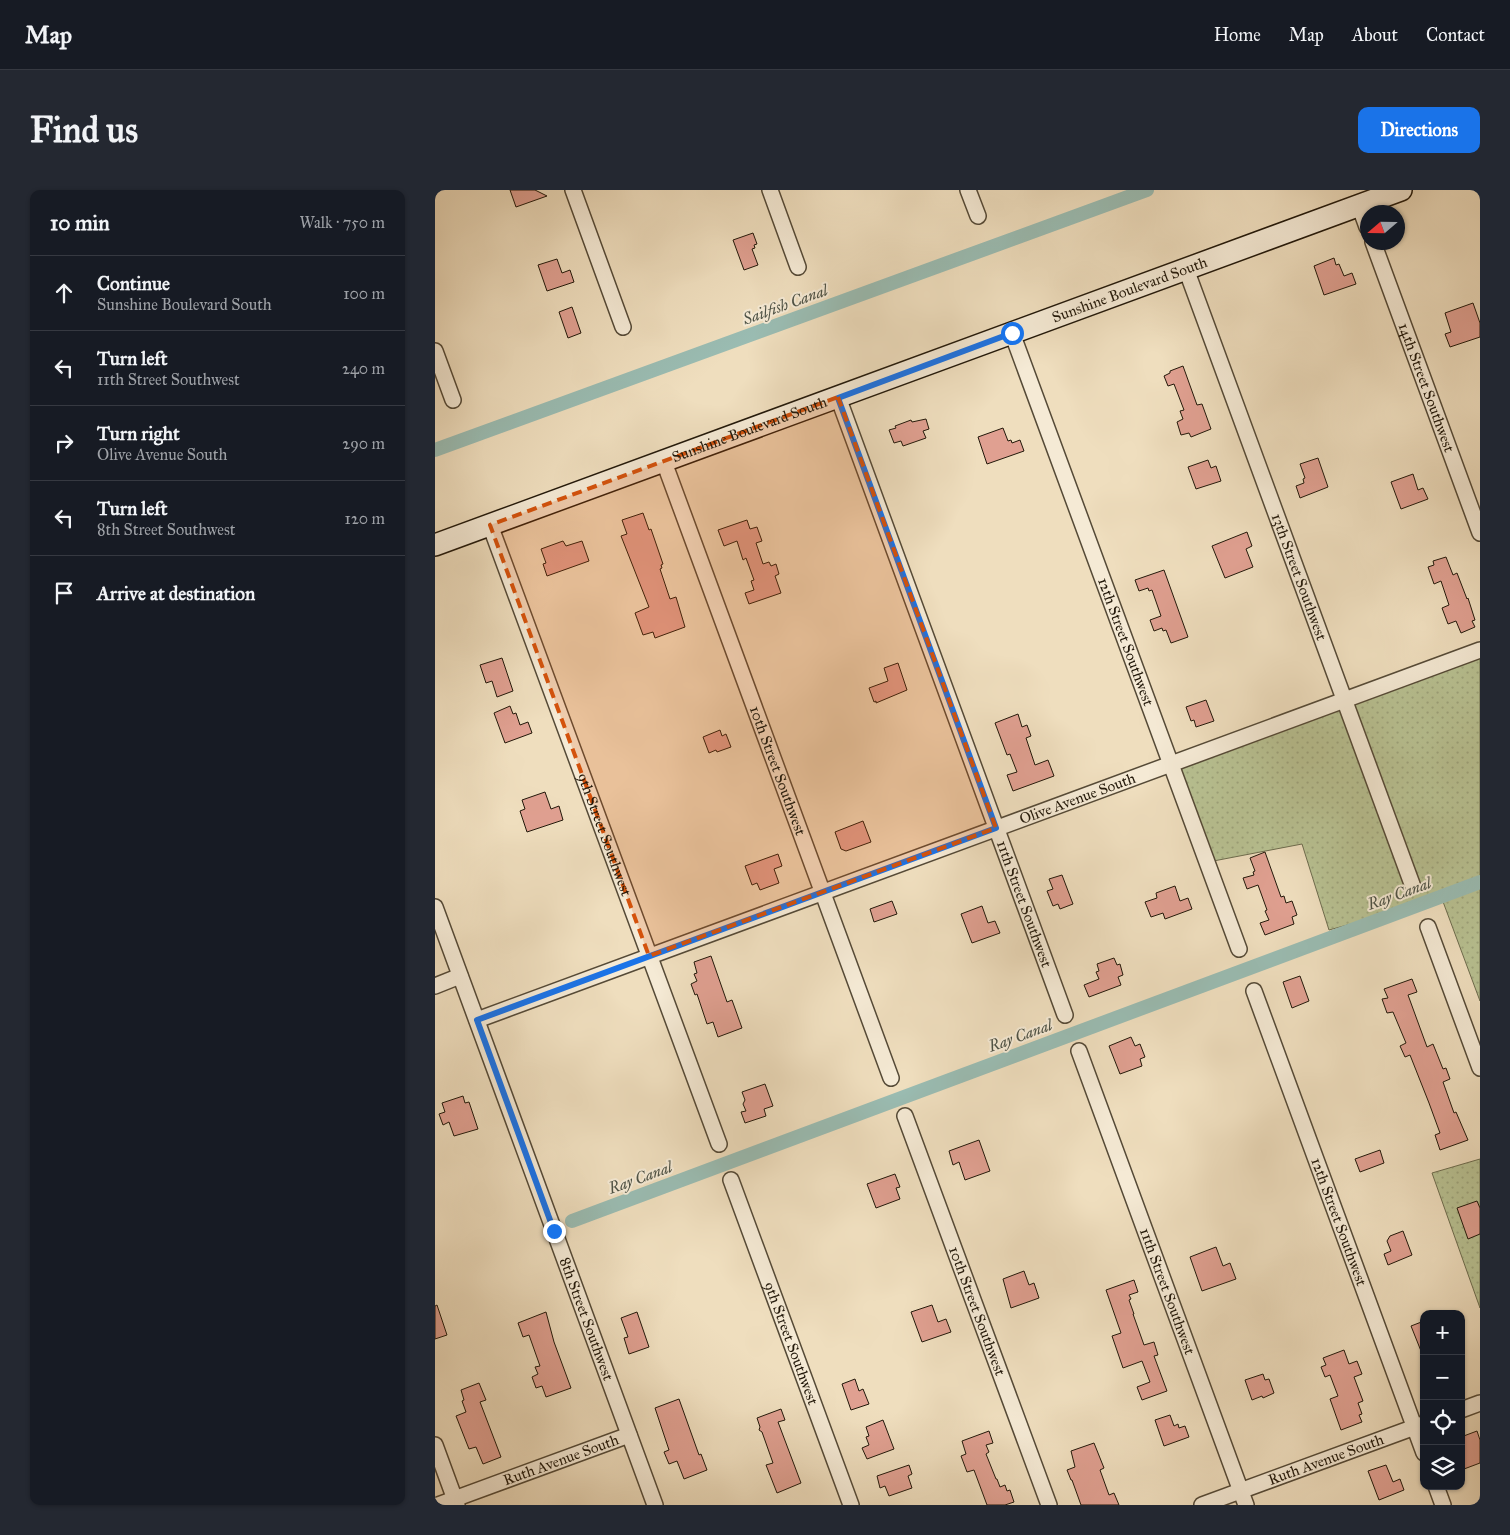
<!DOCTYPE html>
<meta charset="utf-8">
<style>
:root{--surface:#171b24;--page:#242831;--text:#f1f3f6;--muted:#9ea1a6;--line:#363941;--accent:#1a73e8}
body{margin:0;font-family:"IM FELL Great Primer",serif;background:var(--page);color:var(--text)}
.controls{position:absolute;right:15px;bottom:15px;display:grid;overflow:hidden;border-radius:10px;box-shadow:0 1px 4px #0004}
.controls button{width:45px;height:45px;display:grid;place-items:center;padding:0;border:0;border-bottom:1px solid var(--line);background:var(--surface);color:var(--text);font:25px sans-serif}
.compass{position:absolute;left:925px;top:15px;width:45px;height:45px;border-radius:50%;background:var(--surface);box-shadow:0 1px 4px #0004;rotate:250deg}
.stop{position:absolute;width:15px;height:15px;margin:-11px;border:4px solid #1a73e8;border-radius:50%;background:#fff}
.stop.end{background:#1a73e8;border-color:#fff;box-shadow:0 1px 5px #0008}
.list{margin:0;padding:0;list-style:none}
h2{display:flex;justify-content:space-between;align-items:center;height:65px;margin:0;padding:0 20px;font-size:21px}
h2 small{font-size:16px;font-weight:400;color:var(--muted)}
.list li{display:grid;grid-template-columns:32px 1fr auto;gap:15px;align-items:center;box-sizing:border-box;height:75px;padding:0 20px;border-top:1px solid var(--line)}
.list b{display:block;font-size:19px;white-space:nowrap}
.list p{margin:0;font-size:16px;white-space:nowrap;color:var(--muted)}
.list em{font-size:16px;font-style:normal;color:var(--muted)}
.icon{flex:none;width:28px;height:28px;fill:none;stroke:currentColor;stroke-width:2;stroke-linecap:round;stroke-linejoin:round}
.map{position:relative;flex:none;width:1045px;height:1315px;overflow:hidden;border-radius:10px}
header{display:flex;align-items:center;gap:30px;box-sizing:border-box;height:70px;padding:0 25px;background:var(--surface);border-bottom:1px solid var(--line)}
header strong{font-size:24px}
nav{display:flex;gap:28px;margin-inline-start:auto;font-size:18px}
.intro{display:flex;align-items:center;justify-content:space-between;box-sizing:border-box;height:120px;padding:0 30px}
h1{margin:0;font-size:35px}
.button{padding:12px 22px;border-radius:10px;background:var(--accent);color:#fff;font-size:18px;font-weight:700}
main{display:flex;gap:30px;padding:0 30px}
aside{flex:1;background:var(--surface);border-radius:10px;box-shadow:0 1px 4px #0004}
.map>svg:first-child{display:block}
</style>
<header>
<strong>Map</strong>
<nav><a>Home</a><a>Map</a><a>About</a><a>Contact</a></nav>
</header>
<div class="intro"><h1>Find us</h1><a class="button">Directions</a></div>
<main>
<aside>
<h2>10 min<small>Walk · 750 m</small></h2>
<ul class="list">
<li><svg class="icon" aria-label="ahead" viewBox="0 0 24 24"><path d="M12 20V5M6 11l6-6 6 6"/></svg><div><b>Continue</b><p>Sunshine Boulevard South</p></div><em>100 m</em></li>
<li><svg class="icon" aria-label="left" viewBox="0 0 24 24"><path d="M17 20v-9H6M10 6l-5 5 5 5"/></svg><div><b>Turn left</b><p>11th Street Southwest</p></div><em>240 m</em></li>
<li><svg class="icon" aria-label="right" viewBox="0 0 24 24"><path d="M7 20v-9h11M14 6l5 5-5 5"/></svg><div><b>Turn right</b><p>Olive Avenue South</p></div><em>290 m</em></li>
<li><svg class="icon" aria-label="left" viewBox="0 0 24 24"><path d="M17 20v-9H6M10 6l-5 5 5 5"/></svg><div><b>Turn left</b><p>8th Street Southwest</p></div><em>120 m</em></li>
<li><svg class="icon" aria-label="arrive" viewBox="0 0 24 24"><path d="M6 21V4h12l-3 4 3 4H6"/></svg><div><b>Arrive at destination</b></div></li>
</ul>
</aside>
<div class="map">
<svg width="1045" height="1315" viewBox="0 0 1045 1315">
<defs>
<pattern id="green-dots" width="8" height="8" patternUnits="userSpaceOnUse" patternTransform="scale(1.25)"><rect width="8" height="8" fill="#b8c192"/><path d="M2 2h.1M6 6h.1" fill="none" stroke="#9ea57d" stroke-width="1.8" stroke-linecap="round"/></pattern>
</defs>
<rect width="100%" height="100%" fill="#efdebe"/>
<filter id="stains"><feTurbulence type="fractalNoise" baseFrequency=".004" numOctaves="4"/><feColorMatrix values="0 0 0 0 .2 0 0 0 0 .09 0 0 0 0 .02 0 0 0 .5 -.17"/></filter>
<radialGradient id="worn" r=".72"><stop offset=".6" stop-color="#630" stop-opacity="0"/><stop offset="1" stop-color="#630" stop-opacity=".3"/></radialGradient>
<path fill="url(#green-dots)" stroke="#6d6c4e" d="M 1045,455 L 1045,811 L 1007,709 L 894,740 L 867,654 L 768,673 L 734,583 Z
M 1045,969 L 1045,1118 L 997,983 Z"/>
<g fill="none" stroke-linecap="round" stroke-linejoin="round">
<path stroke="#9abcb2" stroke-width="14" d="M 0,260 L 712,0
M 137,1031 L 1045,692"/>
</g>
<path fill="#e0a091" stroke="#22180a" d="M 75,0 L 100,0 L 112,6 L 81,17 Z
M 318,43 L 322,54 L 319,55 L 320,58 L 317,59 L 323,75 L 309,80 L 298,50 Z
M 899,68 L 901,75 L 904,74 L 909,86 L 917,83 L 921,94 L 889,105 L 879,76 Z
M 122,69 L 127,83 L 135,80 L 139,92 L 112,101 L 103,75 Z
M 1038,113 L 1045,133 L 1045,147 L 1015,157 L 1010,144 L 1016,142 L 1010,123 Z
M 137,117 L 146,143 L 133,148 L 124,122 Z
M 748,176 L 762,215 L 767,214 L 776,239 L 756,247 L 754,243 L 746,245 L 742,232 L 748,229 L 745,221 L 749,220 L 739,194 L 733,196 L 729,186 L 735,183 L 735,181 Z
M 491,229 L 494,239 L 488,241 L 491,248 L 468,256 L 466,251 L 459,253 L 454,240 L 461,238 L 460,236 L 476,230 L 477,232 Z
M 568,238 L 573,251 L 576,250 L 577,253 L 585,250 L 589,261 L 552,274 L 543,247 Z
M 883,268 L 893,297 L 865,308 L 861,296 L 869,293 L 868,289 L 870,288 L 865,274 Z
M 773,270 L 776,278 L 781,276 L 786,291 L 761,299 L 753,277 Z
M 978,284 L 983,300 L 988,298 L 993,309 L 966,319 L 956,292 Z
M 208,323 L 214,340 L 216,339 L 228,374 L 226,375 L 227,378 L 225,379 L 235,409 L 241,407 L 250,437 L 220,448 L 218,442 L 208,445 L 200,423 L 214,417 L 186,346 L 192,344 L 187,330 Z
M 312,330 L 315,339 L 322,337 L 327,351 L 321,353 L 328,374 L 334,372 L 336,376 L 341,374 L 344,384 L 340,386 L 346,403 L 314,414 L 310,403 L 319,400 L 316,391 L 319,390 L 311,368 L 308,370 L 302,351 L 289,356 L 283,340 Z
M 812,342 L 817,356 L 811,359 L 818,377 L 790,388 L 777,356 Z
M 128,351 L 131,356 L 147,351 L 154,371 L 112,386 L 108,374 L 111,373 L 106,359 Z
M 1011,367 L 1018,385 L 1022,383 L 1032,409 L 1033,408 L 1040,430 L 1037,431 L 1040,437 L 1026,443 L 1021,431 L 1013,434 L 1007,418 L 1014,415 L 1006,391 L 999,394 L 993,377 L 999,375 L 998,371 Z
M 729,380 L 753,447 L 736,453 L 731,440 L 728,441 L 727,438 L 719,441 L 715,430 L 726,426 L 717,400 L 714,401 L 713,398 L 704,401 L 700,390 Z
M 67,468 L 78,501 L 62,507 L 57,491 L 51,493 L 45,475 Z
M 463,473 L 472,500 L 441,513 L 441,511 L 439,512 L 434,498 L 453,491 L 449,478 Z
M 771,510 L 779,531 L 761,537 L 759,530 L 756,531 L 751,517 Z
M 75,516 L 78,524 L 81,523 L 85,535 L 93,532 L 97,543 L 70,553 L 59,523 Z
M 583,524 L 587,537 L 592,535 L 596,546 L 591,548 L 600,575 L 613,570 L 619,586 L 578,601 L 572,585 L 582,582 L 575,564 L 572,565 L 560,533 Z
M 285,540 L 287,546 L 291,544 L 296,557 L 282,562 L 281,560 L 274,563 L 268,547 Z
M 110,602 L 116,619 L 124,616 L 128,630 L 92,642 L 85,621 L 90,619 L 87,610 Z
M 428,631 L 436,652 L 411,661 L 406,659 L 400,642 Z
M 830,662 L 846,707 L 849,706 L 851,713 L 857,711 L 862,725 L 857,727 L 859,734 L 830,745 L 825,733 L 834,730 L 830,721 L 832,720 L 823,695 L 812,699 L 808,688 L 819,685 L 818,682 L 820,681 L 815,668 Z
M 343,664 L 347,676 L 339,679 L 344,693 L 325,700 L 322,693 L 317,695 L 310,676 Z
M 627,685 L 638,714 L 625,719 L 623,714 L 618,716 L 612,701 L 618,699 L 614,689 Z
M 740,696 L 745,711 L 753,708 L 757,719 L 730,729 L 728,723 L 716,727 L 710,712 L 722,708 L 721,703 Z
M 457,711 L 462,724 L 439,732 L 435,719 Z
M 547,716 L 553,733 L 560,731 L 565,743 L 537,753 L 526,724 Z
M 276,766 L 292,812 L 297,810 L 307,838 L 283,847 L 278,832 L 272,834 L 262,804 L 260,805 L 256,794 L 262,791 L 259,784 L 262,783 L 259,772 Z
M 679,768 L 682,775 L 685,774 L 688,785 L 683,787 L 686,795 L 654,807 L 649,795 L 664,789 L 661,782 L 664,781 L 662,774 Z
M 865,786 L 874,811 L 857,818 L 848,792 Z
M 977,789 L 982,802 L 973,805 L 992,857 L 998,854 L 1008,879 L 1011,878 L 1015,889 L 1008,892 L 1019,923 L 1021,922 L 1033,950 L 1005,960 L 1000,945 L 1005,943 L 994,913 L 975,865 L 970,867 L 965,856 L 971,853 L 958,822 L 952,823 L 947,809 L 953,808 L 949,799 Z
M 696,847 L 700,856 L 705,854 L 710,867 L 705,869 L 707,876 L 685,884 L 674,856 Z
M 330,894 L 338,916 L 329,919 L 331,926 L 310,933 L 306,922 L 311,921 L 308,914 L 310,910 L 307,902 Z
M 28,906 L 30,913 L 34,912 L 43,939 L 19,946 L 14,932 L 8,935 L 4,924 L 10,922 L 7,913 Z
M 544,950 L 555,981 L 530,990 L 524,972 L 518,975 L 514,961 Z
M 945,960 L 949,973 L 925,982 L 920,969 Z
M 460,984 L 465,997 L 461,998 L 465,1009 L 441,1018 L 432,994 Z
M 1042,1011 L 1045,1018 L 1045,1044 L 1033,1049 L 1022,1018 Z
M 968,1041 L 977,1065 L 953,1075 L 949,1064 L 956,1061 L 952,1051 L 955,1046 Z
M 781,1057 L 788,1076 L 795,1073 L 801,1089 L 767,1101 L 755,1067 Z
M 589,1081 L 594,1095 L 599,1093 L 604,1108 L 576,1118 L 568,1089 Z
M 699,1090 L 703,1102 L 694,1105 L 696,1109 L 694,1110 L 699,1124 L 698,1124 L 709,1155 L 719,1152 L 723,1165 L 719,1166 L 732,1201 L 707,1210 L 702,1197 L 715,1192 L 707,1171 L 688,1178 L 677,1146 L 686,1143 L 671,1100 Z
M 2,1115 L 12,1145 L 0,1149 L 0,1116 Z
M 497,1115 L 503,1132 L 511,1129 L 516,1142 L 487,1152 L 476,1122 Z
M 111,1122 L 119,1152 L 136,1198 L 111,1207 L 107,1196 L 101,1198 L 97,1187 L 103,1184 L 100,1177 L 105,1176 L 94,1145 L 88,1147 L 83,1133 Z
M 202,1122 L 214,1157 L 194,1164 L 189,1148 L 193,1147 L 186,1128 Z
M 989,1131 L 989,1166 L 988,1166 L 976,1136 Z
M 909,1160 L 914,1174 L 922,1171 L 927,1184 L 919,1187 L 928,1211 L 923,1213 L 927,1224 L 924,1225 L 927,1232 L 906,1240 L 895,1209 L 903,1206 L 895,1185 L 890,1187 L 886,1177 L 891,1175 L 888,1168 Z
M 828,1184 L 830,1190 L 834,1189 L 839,1203 L 828,1208 L 827,1206 L 817,1210 L 810,1190 Z
M 420,1189 L 424,1201 L 428,1199 L 434,1214 L 416,1220 L 407,1194 Z
M 44,1193 L 51,1210 L 45,1212 L 66,1267 L 48,1274 L 41,1257 L 34,1259 L 21,1226 L 31,1222 L 27,1211 L 29,1210 L 26,1200 Z
M 244,1209 L 264,1265 L 266,1264 L 272,1280 L 249,1289 L 242,1271 L 234,1274 L 229,1262 L 234,1260 L 220,1218 Z
M 346,1219 L 350,1230 L 343,1232 L 366,1293 L 342,1303 L 331,1275 L 338,1273 L 327,1242 L 324,1240 L 325,1237 L 322,1228 Z
M 735,1225 L 739,1236 L 743,1234 L 744,1238 L 750,1236 L 754,1247 L 729,1256 L 720,1230 Z
M 448,1230 L 459,1259 L 432,1269 L 427,1258 L 434,1255 L 431,1247 L 434,1246 L 431,1237 Z
M 554,1241 L 558,1253 L 551,1255 L 554,1262 L 551,1264 L 561,1289 L 562,1289 L 565,1297 L 570,1295 L 572,1301 L 575,1300 L 579,1312 L 570,1315 L 552,1315 L 539,1280 L 532,1282 L 526,1266 L 531,1264 L 527,1251 Z
M 1042,1241 L 1045,1250 L 1045,1273 L 1029,1279 L 1026,1272 L 1026,1247 Z
M 659,1253 L 669,1278 L 665,1280 L 674,1305 L 679,1303 L 684,1315 L 646,1315 L 637,1290 L 636,1290 L 632,1280 L 640,1277 L 636,1261 Z
M 474,1275 L 477,1284 L 473,1286 L 477,1298 L 454,1306 L 450,1296 L 445,1298 L 442,1286 Z
M 951,1275 L 958,1292 L 965,1289 L 969,1300 L 944,1310 L 933,1281 Z"/>
<g fill="none" stroke-linecap="round" stroke-linejoin="round">
<g stroke="#554a37" stroke-width="18">
<g id="street">
<path d="M 138,0 L 188,137"/>
<path d="M 335,0 L 363,77"/>
<path d="M 533,0 L 543,26"/>
<path d="M 924,15 L 932,37"/>
<path id="s1" d="M 938,52 L 1045,343"/>
<path id="s2" d="M 751,79 L 977,694"/>
<path id="s3" d="M 577,143 L 804,759"/>
<path d="M 0,161 L 18,210"/>
<path id="s4" d="M 403,207 L 630,825"/>
<path id="s5" d="M 229,272 L 456,888"/>
<path id="s6" d="M 55,335 L 284,954"/>
<path id="s7" d="M 0,717 L 220,1315"/>
<path d="M 993,737 L 1045,878"/>
<path d="M 0,796 L 25,786"/>
<path id="s8" d="M 819,801 L 989,1263"/>
<path id="s9" d="M 42,830 L 1045,460"/>
<path id="s10" d="M 644,861 L 811,1315"/>
<path id="s11" d="M 470,926 L 614,1315"/>
<path id="s12" d="M 296,990 L 416,1315"/>
<path d="M 1026,1220 L 1045,1213"/>
<path d="M 0,1255 L 22,1315"/>
<path d="M 1001,1296 L 1008,1315"/>
<path id="s13" d="M 3,1315 L 194,1245"/>
<path id="s14" d="M 767,1315 L 988,1234"/>
</g>
</g>
<g stroke="#22180a" stroke-width="24">
<g id="secondary">
<path id="s15" d="M 0,355 L 966,0"/>
</g>
</g>
<use href="#street" stroke="#f5ead5" stroke-width="15"/>
<use href="#secondary" stroke="#f5ead5" stroke-width="21"/>
</g>
<g fill="none" stroke-linecap="round" stroke-linejoin="round">
<path stroke="#1a73e8" stroke-width="6" d="M 119,1041 L 42,830 L 561,638 L 403,208 L 577,143"/>
</g>
<path fill="#d4520c" fill-opacity="0.2" stroke="#d4520c" stroke-width="4" stroke-dasharray="10 6" stroke-linejoin="round" d="M 403,207 L 561,638 L 214,766 L 55,335 Z"/>
<g text-anchor="middle" stroke-width="4" stroke-linejoin="round" paint-order="stroke">
<g font-size="15" fill="#22180a" stroke="#f5ead5">
<text dy="5" stroke="none"><textPath href="#s15" startOffset="740">Sunshine Boulevard South</textPath></text>
<text dy="5" stroke="none"><textPath href="#s1" startOffset="155">14th Street Southwest</textPath></text>
<text dy="5" stroke="none"><textPath href="#s15" startOffset="335">Sunshine Boulevard South</textPath></text>
<text dy="5" stroke="none"><textPath href="#s2" startOffset="328">13th Street Southwest</textPath></text>
<text dy="5" stroke="none"><textPath href="#s3" startOffset="329">12th Street Southwest</textPath></text>
<text dy="5" stroke="none"><textPath href="#s5" startOffset="329">10th Street Southwest</textPath></text>
<text dy="5" stroke="none"><textPath href="#s9" startOffset="640">Olive Avenue South</textPath></text>
<text dy="5" stroke="none"><textPath href="#s6" startOffset="330">9th Street Southwest</textPath></text>
<text dy="5" stroke="none"><textPath href="#s4" startOffset="540">11th Street Southwest</textPath></text>
<text dy="5" stroke="none"><textPath href="#s8" startOffset="246">12th Street Southwest</textPath></text>
<text dy="5" stroke="none"><textPath href="#s10" startOffset="256">11th Street Southwest</textPath></text>
<text dy="5" stroke="none"><textPath href="#s11" startOffset="208">10th Street Southwest</textPath></text>
<text dy="5" stroke="none"><textPath href="#s7" startOffset="439">8th Street Southwest</textPath></text>
<text dy="5" stroke="none"><textPath href="#s12" startOffset="174">9th Street Southwest</textPath></text>
<text dy="5" stroke="none"><textPath href="#s14" startOffset="132">Ruth Avenue South</textPath></text>
<text dy="5" stroke="none"><textPath href="#s13" startOffset="131">Ruth Avenue South</textPath></text>
</g>
<g font-size="16" font-style="italic" fill="#4c5145" stroke="#f5ead5">
<text transform="translate(350 114) rotate(-20)" y="6">Sailfish Canal</text>
<text transform="translate(964 703) rotate(-20)" y="6">Ray Canal</text>
<text transform="translate(585 845) rotate(-20)" y="6">Ray Canal</text>
<text transform="translate(205 987) rotate(-20)" y="6">Ray Canal</text>
</g>
</g>
<rect width="100%" height="100%" filter="url(#stains)"/>
<rect width="100%" height="100%" fill="url(#worn)"/>
</svg>
<div class="controls">
<button>+</button>
<button>−</button>
<button><svg class="icon" aria-label="locate" viewBox="0 0 24 24"><circle cx="12" cy="12" r="6"/><path d="M12 2v4M12 18v4M2 12h4M18 12h4"/></svg></button>
<button><svg class="icon" aria-label="layers" viewBox="0 0 24 24"><path d="M12 4l9 5-9 5-9-5zM3 14l9 5 9-5"/></svg></button>
</div>
<svg class="compass" viewBox="-18 -18 36 36"><path d="M0-13l5 13h-10z" fill="#e53935"/><path d="M0 13l5-13h-10z" fill="#9ea1a6"/></svg>
<div class="stop" style="left:577px;top:143px"></div>
<div class="stop end" style="left:119px;top:1041px"></div>
</div>
</main>
